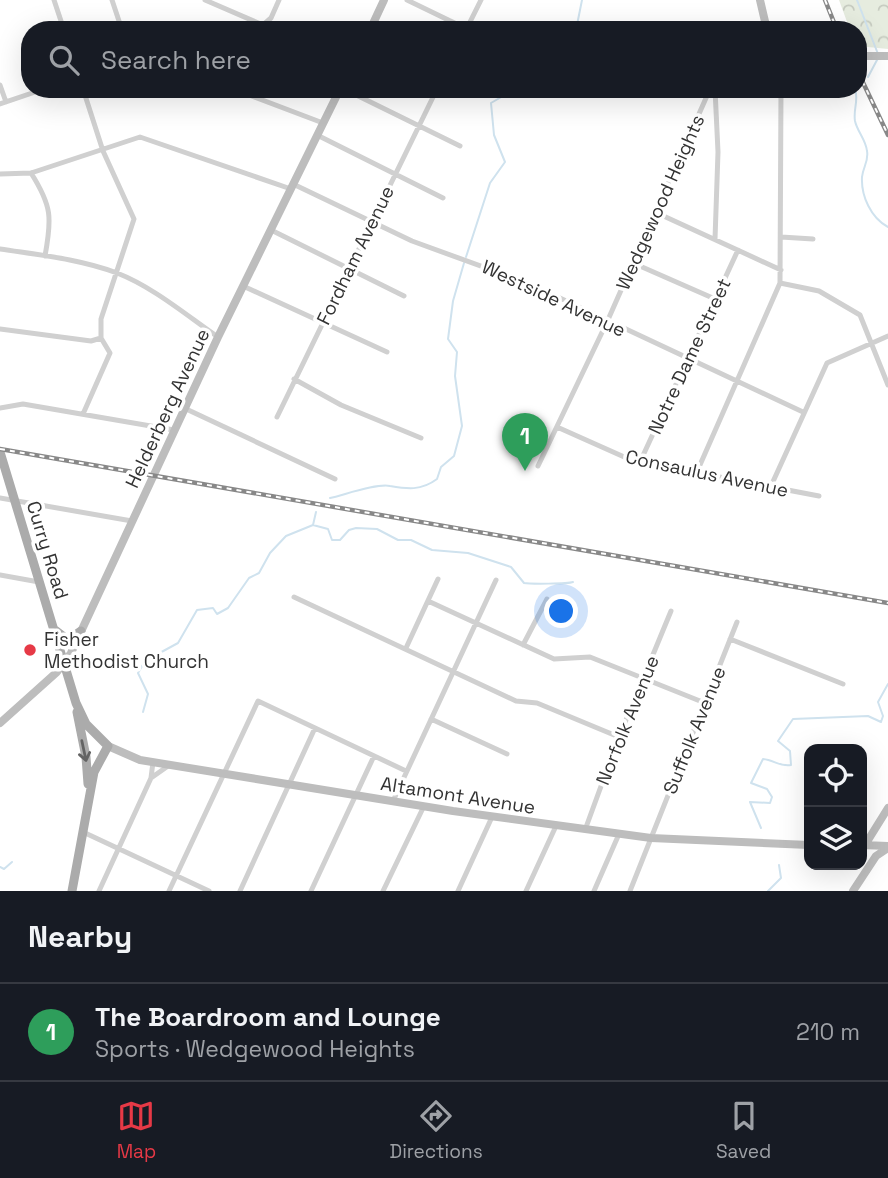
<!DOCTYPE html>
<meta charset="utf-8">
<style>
:root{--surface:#171b24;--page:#242831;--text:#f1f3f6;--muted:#9ea1a6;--line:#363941;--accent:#e63946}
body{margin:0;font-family:"Space Grotesk",sans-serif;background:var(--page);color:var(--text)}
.controls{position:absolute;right:21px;bottom:21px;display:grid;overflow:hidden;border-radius:14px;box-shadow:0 7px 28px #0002}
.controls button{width:63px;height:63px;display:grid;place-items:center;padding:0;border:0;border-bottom:2px solid var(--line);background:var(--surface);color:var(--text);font:35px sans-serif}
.you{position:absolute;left:562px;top:612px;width:24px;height:24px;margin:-18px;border:5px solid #fff;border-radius:50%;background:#1a73e8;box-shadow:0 0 0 10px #1a73e833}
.badge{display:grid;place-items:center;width:46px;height:46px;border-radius:50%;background:var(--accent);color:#fff;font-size:23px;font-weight:700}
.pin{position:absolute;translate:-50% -58px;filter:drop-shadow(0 2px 4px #0008)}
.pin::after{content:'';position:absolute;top:37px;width:24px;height:21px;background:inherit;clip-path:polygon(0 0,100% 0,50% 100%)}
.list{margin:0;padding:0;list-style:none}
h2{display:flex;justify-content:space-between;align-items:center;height:91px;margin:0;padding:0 28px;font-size:30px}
h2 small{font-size:23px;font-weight:400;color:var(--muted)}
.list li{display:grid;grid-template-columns:46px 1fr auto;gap:21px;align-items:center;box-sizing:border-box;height:98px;padding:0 28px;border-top:2px solid var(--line)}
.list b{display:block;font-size:26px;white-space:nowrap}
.list p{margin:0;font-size:23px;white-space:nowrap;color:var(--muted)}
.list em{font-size:23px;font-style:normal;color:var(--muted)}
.icon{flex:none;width:38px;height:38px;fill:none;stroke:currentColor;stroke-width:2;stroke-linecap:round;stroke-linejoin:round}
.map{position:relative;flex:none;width:888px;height:891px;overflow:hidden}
.search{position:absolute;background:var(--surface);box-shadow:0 7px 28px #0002;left:21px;right:21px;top:21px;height:77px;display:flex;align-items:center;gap:18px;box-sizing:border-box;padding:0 24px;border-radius:28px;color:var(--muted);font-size:26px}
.sheet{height:189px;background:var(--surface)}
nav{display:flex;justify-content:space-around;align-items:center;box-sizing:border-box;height:98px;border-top:2px solid var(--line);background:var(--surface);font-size:19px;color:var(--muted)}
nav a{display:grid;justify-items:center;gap:4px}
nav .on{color:var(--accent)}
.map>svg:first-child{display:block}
</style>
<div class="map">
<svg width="888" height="891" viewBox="0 0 888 891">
<defs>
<pattern id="forest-crowns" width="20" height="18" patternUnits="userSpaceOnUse" patternTransform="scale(1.75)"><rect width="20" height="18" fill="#e6ecdf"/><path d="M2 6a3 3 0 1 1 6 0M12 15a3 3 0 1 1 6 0" fill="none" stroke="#c6cbc0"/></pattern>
</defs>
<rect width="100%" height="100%" fill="#fff"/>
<path fill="url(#forest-crowns)" d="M 839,0 L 888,0 L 888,49 L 858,46 L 858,30 L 850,30 Z"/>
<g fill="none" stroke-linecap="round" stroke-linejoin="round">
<path stroke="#cfe2ee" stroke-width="2" d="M 857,0 L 878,54
M 576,30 L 582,0
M 868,77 L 877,60
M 855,89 C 859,100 853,109 855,121 C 857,131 866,140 867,151 C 869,161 863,167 862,177 C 861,196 871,218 888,227
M 466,257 L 490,183 L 505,162 L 494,135 L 491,103 L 515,89
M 330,498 C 344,495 377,483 390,486 C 407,489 421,491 437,479 L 441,467 L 454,456 L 462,426 L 455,376 L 457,352 L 448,339 L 453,301 L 464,263
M 313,525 L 328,529 L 332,540 L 340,540 L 349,530 L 356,528 L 377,529 L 398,540 L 411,540 L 432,550 L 468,553 L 511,567 L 524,583 C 529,584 568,584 573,582
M 143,712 L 148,694 L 138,673 L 145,661 L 178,643 L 197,610 L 213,608 L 217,614 L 228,608 L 249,578 L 259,573 L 270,553 L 286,536 L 313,525 L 316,512
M 761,828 L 750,802 L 770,803 L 772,797 L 767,789 L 751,783 L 763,759 C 774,760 780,767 791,765 L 790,751 L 778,741 L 793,719 L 868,716 L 881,722 L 883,716 L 878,702 L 888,684
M 0,867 L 4,869 L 12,862
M 768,891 L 781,878 L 779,865"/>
<path stroke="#d0d0d0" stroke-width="5" d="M 54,0 L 64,30
M 112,0 L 122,30
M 205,0 L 263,25 L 271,18 L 279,0
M 407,0 L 469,30
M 466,30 L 481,0
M 0,85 L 6,102
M 83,89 L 103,151 L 134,219 L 101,319 L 101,338 L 110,353 L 83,414
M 233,89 L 323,123
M 344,89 L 460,146
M 715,89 L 718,152 L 715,239
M 0,104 L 44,89
M 317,135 L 443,198
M 31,173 C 52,206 52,218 45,256
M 0,174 L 31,173 L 140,137 L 291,189
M 293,184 L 412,241 L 530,284 L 803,412
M 657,213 L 781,270
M 271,230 L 404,296
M 781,237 L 813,239
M 0,249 C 39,255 80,259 117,273 C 153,287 186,315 218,337
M 633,263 L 715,299
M 780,283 L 819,291 L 860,315 L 888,385
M 243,286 L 387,352
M 0,329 L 91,341 L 101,338
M 294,379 L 341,405 L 421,438
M 0,408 L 23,404 L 174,430
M 184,408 L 335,479
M 277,417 L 437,89
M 557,427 L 631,460 L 819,496
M 640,462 L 738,250
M 538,466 L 607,322 L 710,89
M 696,474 L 780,283 L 781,89
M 771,486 L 827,363 L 888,336
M 0,498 L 132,521
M 0,575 L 39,582
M 294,597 L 516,701 L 537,703 L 619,737
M 428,601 L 554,659 L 590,657 L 705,703
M 730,639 L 843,684
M 523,645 L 547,599
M 406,648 L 438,579
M 431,719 L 507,754
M 151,778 L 168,766
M 393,801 L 496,580
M 585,830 L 619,737 L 671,611
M 83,832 L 209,891
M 99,891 L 151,778 L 153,762
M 169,891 L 258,701 L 406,771
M 240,891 L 315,728
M 311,891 L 374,756
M 383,891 L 424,806
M 458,891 L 492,817
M 526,891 L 556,826
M 594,891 L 619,834
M 630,891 L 737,622"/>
<path stroke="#bdbdbd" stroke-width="8" d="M 760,0 L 767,30
M 370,30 L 384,0
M 858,56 L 888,56
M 0,723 L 57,672 L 71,653 L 218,337 L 340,89
M 108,746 L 140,760 L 453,811 L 651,838 L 809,845
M 862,845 L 888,846
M 865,845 L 888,808
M 853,891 L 876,856 L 888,848"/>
<path stroke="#ababab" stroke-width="9" d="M 0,452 L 76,703 L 86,724 L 108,746 L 94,772 L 72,891
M 55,630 L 68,640 L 81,631
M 77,712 L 86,757 L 88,784"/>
<g stroke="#888" stroke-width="4.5">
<path id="rail" d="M 825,0 L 837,30
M 858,72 L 888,135
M 0,449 L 888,603"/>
</g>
<use href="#rail" stroke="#fff" stroke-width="2" stroke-dasharray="5" stroke-linecap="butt"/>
</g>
<defs><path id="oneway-shaft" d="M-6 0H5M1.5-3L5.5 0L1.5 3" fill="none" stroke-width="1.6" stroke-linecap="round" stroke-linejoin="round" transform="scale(1.75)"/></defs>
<use stroke="#636363" href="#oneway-shaft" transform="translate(84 751) rotate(78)"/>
<circle fill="#e63946" stroke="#fff" stroke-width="2.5" cx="30" cy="650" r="7"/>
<g text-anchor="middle" stroke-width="7" stroke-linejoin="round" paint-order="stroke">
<g font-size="19" fill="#333" stroke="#fff">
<text transform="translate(660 202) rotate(-66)" y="7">Wedgewood Heights</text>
<text transform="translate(355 255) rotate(-64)" y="7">Fordham Avenue</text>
<text transform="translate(554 298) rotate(25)" y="7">Westside Avenue</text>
<text transform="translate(689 356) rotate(-65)" y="7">Notre Dame Street</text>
<text transform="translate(167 408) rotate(-65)" y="7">Helderberg Avenue</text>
<text transform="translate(707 473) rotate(12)" y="7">Consaulus Avenue</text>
<text transform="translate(48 550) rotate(73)" y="7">Curry Road</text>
<text transform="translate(627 720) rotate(-68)" y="7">Norfolk Avenue</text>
<text transform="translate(694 730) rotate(-68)" y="7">Suffolk Avenue</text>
<text transform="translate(458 795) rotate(9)" y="7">Altamont Avenue</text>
</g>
<g font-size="19" fill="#333" stroke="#fff" text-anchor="start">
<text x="44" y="646">Fisher<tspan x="44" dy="22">Methodist Church</tspan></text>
</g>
</g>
</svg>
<div class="controls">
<button><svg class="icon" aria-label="locate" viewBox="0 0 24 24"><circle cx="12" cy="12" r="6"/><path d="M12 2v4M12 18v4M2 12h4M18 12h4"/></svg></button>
<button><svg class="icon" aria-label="layers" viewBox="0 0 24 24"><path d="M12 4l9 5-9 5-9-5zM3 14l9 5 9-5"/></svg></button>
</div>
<div class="you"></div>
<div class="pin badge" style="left:525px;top:471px;background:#2e9e5b">1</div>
<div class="search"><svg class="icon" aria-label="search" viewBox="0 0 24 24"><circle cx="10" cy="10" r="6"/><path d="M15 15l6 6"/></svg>Search here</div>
</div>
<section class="sheet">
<h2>Nearby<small></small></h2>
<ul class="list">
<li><span class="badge" style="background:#2e9e5b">1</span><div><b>The Boardroom and Lounge</b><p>Sports · Wedgewood Heights</p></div><em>210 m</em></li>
</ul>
</section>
<nav>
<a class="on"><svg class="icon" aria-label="map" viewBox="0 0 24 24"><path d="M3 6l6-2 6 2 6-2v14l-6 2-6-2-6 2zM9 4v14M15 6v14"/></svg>Map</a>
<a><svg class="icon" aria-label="directions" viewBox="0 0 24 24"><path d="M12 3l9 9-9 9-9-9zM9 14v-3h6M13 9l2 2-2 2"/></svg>Directions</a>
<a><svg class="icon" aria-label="saved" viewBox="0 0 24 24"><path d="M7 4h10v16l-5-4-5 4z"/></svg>Saved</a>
</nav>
